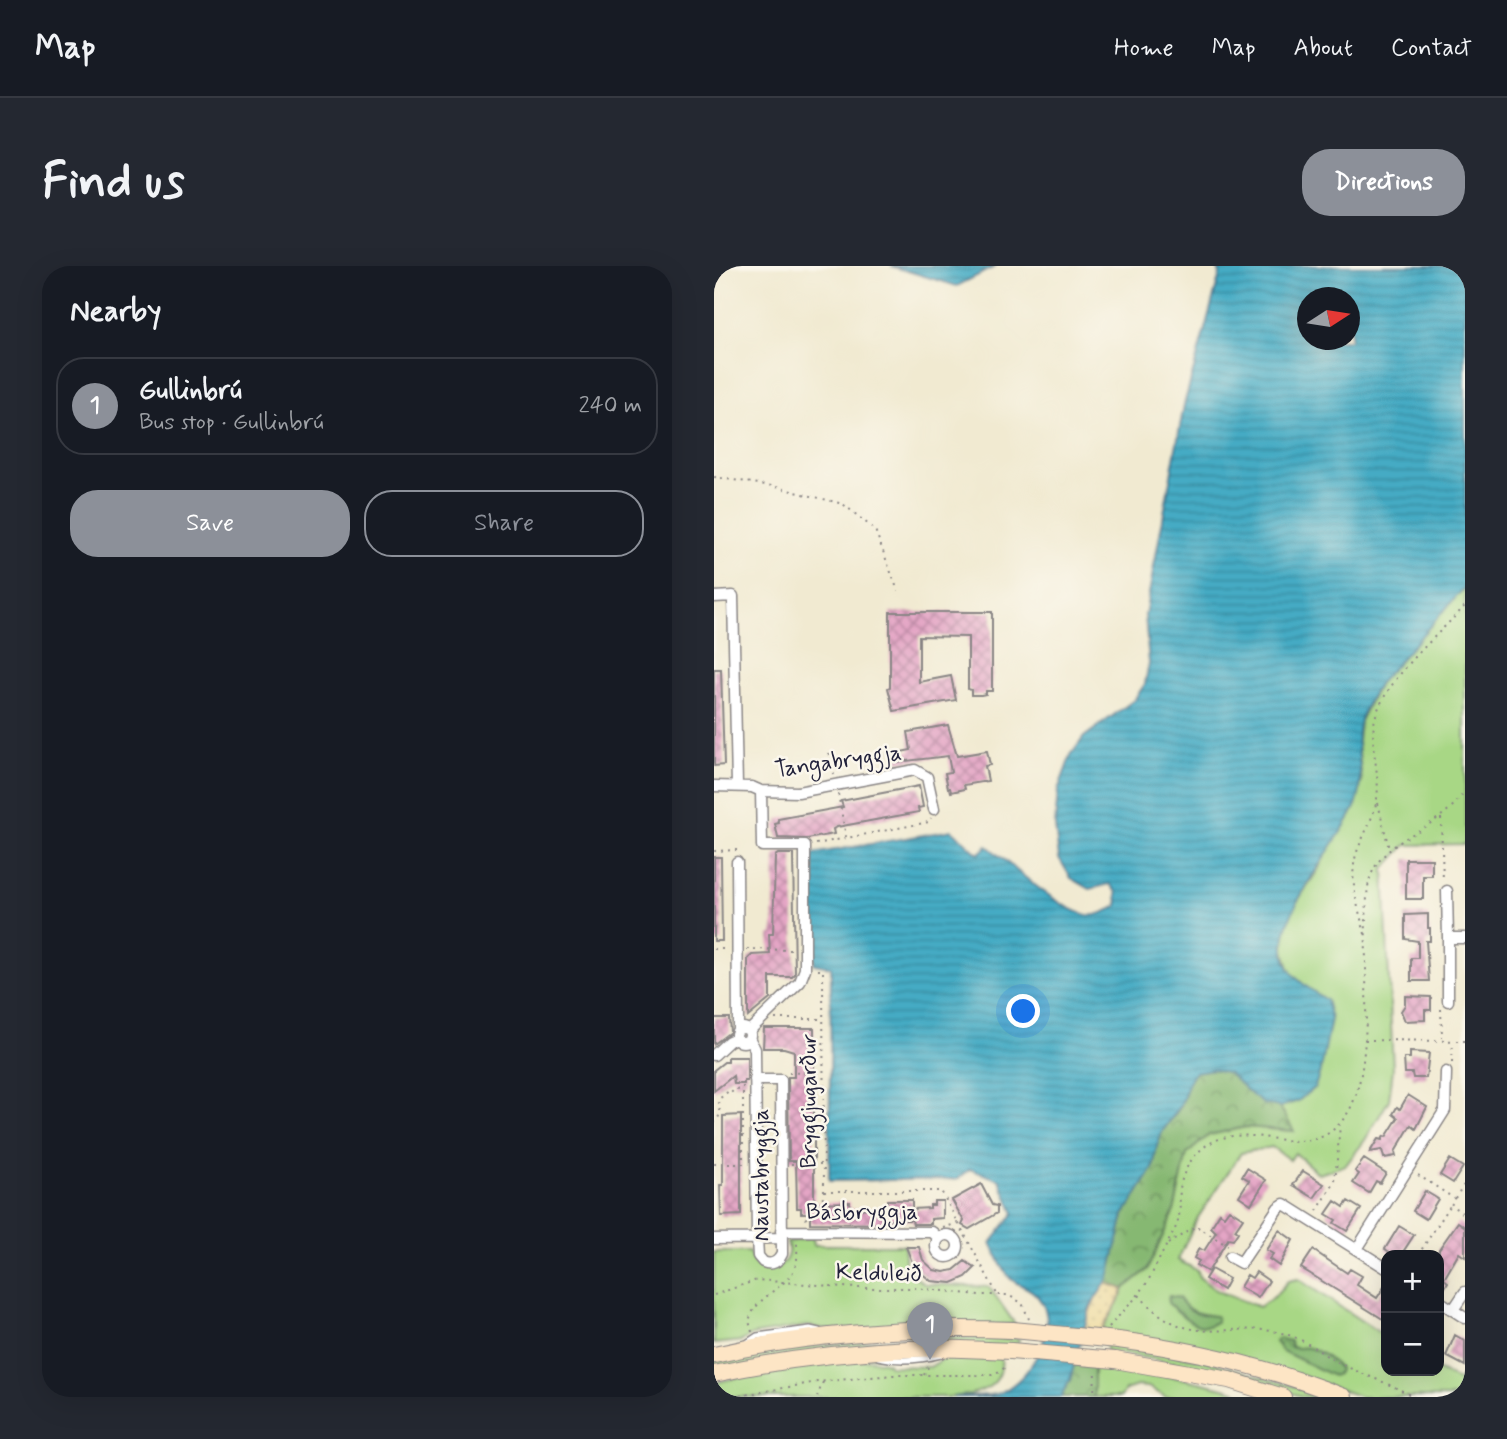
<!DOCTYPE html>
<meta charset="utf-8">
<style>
:root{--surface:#171b24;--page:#242831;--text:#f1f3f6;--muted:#9ea1a6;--line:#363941;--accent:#8c9099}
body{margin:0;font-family:Mynerve,sans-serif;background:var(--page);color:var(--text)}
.controls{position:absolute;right:21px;bottom:21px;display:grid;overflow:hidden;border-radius:14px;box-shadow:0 7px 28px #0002}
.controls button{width:63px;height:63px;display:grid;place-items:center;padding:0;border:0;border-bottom:2px solid var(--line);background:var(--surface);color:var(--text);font:35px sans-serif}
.compass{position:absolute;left:583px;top:21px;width:63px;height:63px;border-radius:50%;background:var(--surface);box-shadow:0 7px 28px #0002;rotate:78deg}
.you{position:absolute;left:310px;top:746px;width:24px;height:24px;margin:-18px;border:5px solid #fff;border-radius:50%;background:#1a73e8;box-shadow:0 0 0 10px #1a73e833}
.badge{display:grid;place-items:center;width:46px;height:46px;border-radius:50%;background:var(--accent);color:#fff;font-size:23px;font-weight:700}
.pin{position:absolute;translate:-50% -58px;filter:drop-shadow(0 2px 4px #0008)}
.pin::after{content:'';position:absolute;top:37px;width:24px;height:21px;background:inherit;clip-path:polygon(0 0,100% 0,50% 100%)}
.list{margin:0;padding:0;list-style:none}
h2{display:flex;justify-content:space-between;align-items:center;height:91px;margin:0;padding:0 28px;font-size:30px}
h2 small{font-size:23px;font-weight:400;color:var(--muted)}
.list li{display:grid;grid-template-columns:46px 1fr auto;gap:21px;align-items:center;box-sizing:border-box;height:98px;margin:0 14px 14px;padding:0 14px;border:2px solid var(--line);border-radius:28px}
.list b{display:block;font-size:26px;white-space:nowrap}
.list p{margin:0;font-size:23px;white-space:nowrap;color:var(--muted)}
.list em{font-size:23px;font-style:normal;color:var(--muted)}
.actions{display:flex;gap:14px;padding:21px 28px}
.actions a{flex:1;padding:16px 0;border:2px solid var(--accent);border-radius:28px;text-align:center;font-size:24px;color:var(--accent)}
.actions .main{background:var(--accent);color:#fff}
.map{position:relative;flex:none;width:751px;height:1131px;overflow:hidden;border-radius:28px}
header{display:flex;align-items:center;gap:42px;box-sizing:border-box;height:98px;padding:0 35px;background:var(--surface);border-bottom:2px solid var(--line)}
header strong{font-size:33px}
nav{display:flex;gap:38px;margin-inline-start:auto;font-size:24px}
.intro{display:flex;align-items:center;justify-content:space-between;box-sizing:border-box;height:168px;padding:0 42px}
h1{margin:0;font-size:49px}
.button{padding:18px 32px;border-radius:28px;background:var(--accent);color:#fff;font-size:24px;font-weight:700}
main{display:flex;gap:42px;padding:0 42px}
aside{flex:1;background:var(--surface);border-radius:28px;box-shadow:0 7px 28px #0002}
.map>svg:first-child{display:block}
</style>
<header>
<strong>Map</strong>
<nav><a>Home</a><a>Map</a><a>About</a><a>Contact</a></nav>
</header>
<div class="intro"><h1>Find us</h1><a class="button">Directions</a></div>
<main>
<aside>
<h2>Nearby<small></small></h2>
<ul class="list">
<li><span class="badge">1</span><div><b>Gullinbrú</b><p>Bus stop · Gullinbrú</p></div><em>240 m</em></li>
</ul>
<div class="actions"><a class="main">Save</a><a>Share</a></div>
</aside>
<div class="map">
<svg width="751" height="1131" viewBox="0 0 751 1131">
<defs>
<pattern id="forest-crowns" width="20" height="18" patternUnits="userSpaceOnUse" patternTransform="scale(1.75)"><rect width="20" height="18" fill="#86b872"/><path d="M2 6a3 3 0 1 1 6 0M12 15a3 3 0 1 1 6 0" fill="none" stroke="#6d955f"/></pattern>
<pattern id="sand-dots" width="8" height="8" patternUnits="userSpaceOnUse" patternTransform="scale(1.75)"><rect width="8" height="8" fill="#eeda9e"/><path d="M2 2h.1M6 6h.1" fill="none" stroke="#ccbb89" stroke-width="1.8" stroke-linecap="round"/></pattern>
<pattern id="water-rules" width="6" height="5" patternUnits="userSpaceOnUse" patternTransform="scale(1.75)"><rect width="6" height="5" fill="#45abc4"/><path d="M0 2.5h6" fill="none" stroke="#398ba0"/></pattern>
<pattern id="building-cross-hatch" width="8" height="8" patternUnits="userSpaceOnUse" patternTransform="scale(1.75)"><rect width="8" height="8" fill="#e4a5c5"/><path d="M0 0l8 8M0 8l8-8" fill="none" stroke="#b886a1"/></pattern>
</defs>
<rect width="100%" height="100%" fill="#fbf7ec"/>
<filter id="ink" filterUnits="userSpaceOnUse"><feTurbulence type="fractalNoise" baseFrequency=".0143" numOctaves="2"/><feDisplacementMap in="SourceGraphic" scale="14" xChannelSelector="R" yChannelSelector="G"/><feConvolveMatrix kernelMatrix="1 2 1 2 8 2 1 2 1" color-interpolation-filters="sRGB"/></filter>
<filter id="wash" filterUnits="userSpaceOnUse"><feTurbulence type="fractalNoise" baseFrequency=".00686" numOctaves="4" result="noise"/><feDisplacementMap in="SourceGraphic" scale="28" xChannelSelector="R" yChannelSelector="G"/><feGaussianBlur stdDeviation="1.57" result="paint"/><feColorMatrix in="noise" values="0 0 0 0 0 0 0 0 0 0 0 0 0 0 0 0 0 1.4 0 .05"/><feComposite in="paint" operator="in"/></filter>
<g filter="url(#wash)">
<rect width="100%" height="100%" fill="#f1ead1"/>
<path fill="#a8d785" stroke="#657c60" stroke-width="2" d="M 751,321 L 751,578 L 692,579 L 670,603 L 679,803 L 675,834 L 651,874 L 632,899 L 605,908 L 581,887 L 576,894 L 558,881 L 527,887 L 481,956 L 464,994 L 484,1005 L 485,1011 L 503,1025 L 545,1041 L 560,1031 L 574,1015 L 584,1013 L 672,1071 L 672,1105 L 725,1105 L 744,1114 L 751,1112 L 751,1131 L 647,1131 L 586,1109 L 387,1065 C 393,1052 408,1034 409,1023 L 433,1004 L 460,945 L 472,888 L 495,869 L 532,861 L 579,865 L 566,841 L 584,835 L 601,821 L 617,753 L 612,734 L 591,720 L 576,706 L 570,684 L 571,661 L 579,642 L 604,604 L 648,516 L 644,475 L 646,455 L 666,416 Z
M 99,972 L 100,979 L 190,979 L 192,1004 L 211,1018 L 275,1021 L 301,1058 L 118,1064 L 93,1060 L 38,1069 L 28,1075 L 0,1078 L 0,986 L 35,986 C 38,998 46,1005 60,1003 C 72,998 77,988 73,976 Z
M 243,1071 L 305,1073 L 303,1079 L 0,1103 L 0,1095 C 81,1079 161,1074 243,1071 Z
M 392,1077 L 493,1095 L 616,1131 L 591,1131 L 479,1100 L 392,1085 Z
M 260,1089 L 287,1091 C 291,1122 264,1128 239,1131 L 0,1131 L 0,1117 C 40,1107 136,1086 174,1097 L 175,1100 L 216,1101 L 232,1091 Z
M 380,1100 C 435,1105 489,1115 542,1131 L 452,1131 L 434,1121 L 423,1120 L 411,1124 L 407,1131 L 380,1131 Z"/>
<path fill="url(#forest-crowns)" stroke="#546d56" stroke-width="2" d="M 499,803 C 503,804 511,804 515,807 C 538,819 533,833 566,841 L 580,865 L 532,861 L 495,869 L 473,888 L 460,945 L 433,1004 L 409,1023 L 392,1017 L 410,949 L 439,903 L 442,884 L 448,866 L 467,840 L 474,818 L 481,806 Z
M 455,1030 L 465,1032 C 476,1048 485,1048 502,1050 L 503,1055 C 486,1070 467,1048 454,1037 Z
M 564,1072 L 576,1075 L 577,1081 C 584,1084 588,1080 595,1082 C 605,1084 618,1094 625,1102 L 624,1108 L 619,1110 L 568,1085 L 561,1076 Z
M 360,1098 L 380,1100 L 380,1131 L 347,1131 L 356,1114 Z"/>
<path fill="url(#sand-dots)" stroke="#887e6c" stroke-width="2" d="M 392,1017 L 409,1023 C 408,1034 393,1052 387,1065 L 370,1063 C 375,1045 380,1031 392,1017 Z"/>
<path fill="url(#water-rules)" stroke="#346680" stroke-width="2" fill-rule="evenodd" d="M 177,0 L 282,0 L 243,20 Z
M 503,0 L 751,0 L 751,321 L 666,416 C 659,428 650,441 646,454 C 638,483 654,511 642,539 C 625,580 544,664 578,707 C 587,718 600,726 612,734 L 617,753 L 608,799 L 601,821 L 584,835 L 566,841 L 550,838 L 539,830 L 515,807 L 499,803 L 481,806 L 474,818 L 467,839 L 448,866 L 442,884 L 439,903 L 410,949 L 395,1012 L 376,1041 L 356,1114 L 347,1131 L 239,1131 C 252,1129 269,1131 282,1128 C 311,1120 346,1066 328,1037 C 317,1018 305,1022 295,1011 C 288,1002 282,988 277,977 L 300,947 L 286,914 L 256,903 L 244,913 L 115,915 L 117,701 L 100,698 L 98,588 L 238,564 L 264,588 L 273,580 C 299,600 341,641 373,649 C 383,651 395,644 404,640 L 403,626 L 396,618 L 376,623 L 357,612 L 345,592 L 341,560 L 344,524 L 357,489 L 370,471 L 420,434 L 431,418 L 435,397 L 431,349 L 470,139 L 506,8 ZM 594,32 L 636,32 L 636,74 L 594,74 Z"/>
<g id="blocks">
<path fill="url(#building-cross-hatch)" d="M 176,346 L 278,346 L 278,425 L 272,425 L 272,428 L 267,429 L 257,429 L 257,424 L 254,423 L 254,371 L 205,370 L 205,416 L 237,410 L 242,434 L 180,445 L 174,422 L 176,421 Z
M 0,403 L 7,403 L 10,499 L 0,500 Z
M 234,459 L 243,490 L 273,485 L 276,499 L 271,500 L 274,515 L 250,519 L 251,523 L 237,526 L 236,522 L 234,522 L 231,507 L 237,506 L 234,490 L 184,496 L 182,487 L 197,484 L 194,466 Z
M 205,520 L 209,541 L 204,542 L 205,546 L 123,561 L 119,563 L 120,568 L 93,573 L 64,572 L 61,558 L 65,557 L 64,553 L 129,541 L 127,535 Z
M 64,588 L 79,588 L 81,708 L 78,711 L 56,711 L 56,733 L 34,751 L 34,693 L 38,689 L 56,688 L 55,668 L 59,668 L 61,590 Z
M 0,591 L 7,591 L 8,675 L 0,675 Z
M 692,593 L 718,593 L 718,610 L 709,610 L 709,633 L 692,633 Z
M 714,648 L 714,662 L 716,662 L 716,675 L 712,675 L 715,715 L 697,715 L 697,692 L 704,692 L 704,675 L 691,673 L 691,649 Z
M 691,730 L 717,731 L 717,744 L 711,744 L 711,754 L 691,755 L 687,745 L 691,739 Z
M 0,752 L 15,752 L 16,766 L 0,778 Z
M 50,762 L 100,762 L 100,937 L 136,936 L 136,943 L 173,942 L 173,934 L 198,934 L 198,943 L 216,942 L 216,939 L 220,939 L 220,935 L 229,935 L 229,952 L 217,953 L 217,958 L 199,958 L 198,954 L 173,954 L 173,958 L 96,957 L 96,947 L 87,947 L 87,942 L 83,942 L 82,895 L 75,895 L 74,811 L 80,811 L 80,785 L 70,782 L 49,782 Z
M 696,786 L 715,787 L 712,812 L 699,812 L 698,807 L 691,807 L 690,792 L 696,792 Z
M 14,791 L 33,791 L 33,815 L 30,815 L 30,818 L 20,818 L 19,810 L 0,825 L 0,804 L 10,796 L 14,796 Z
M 694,829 L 713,841 L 702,863 L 697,859 L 681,886 L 682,890 L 670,892 L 668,884 L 656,886 L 664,873 L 668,874 L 670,870 L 672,871 L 684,852 L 679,848 L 683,841 L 686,843 Z
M 27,849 L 27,949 L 7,950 L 6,919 L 9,919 L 9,850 Z
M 650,893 L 672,907 L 666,917 L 662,915 L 655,927 L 639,917 L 645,908 L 641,905 Z
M 736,893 L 749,901 L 739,917 L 726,909 Z
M 533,902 L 552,914 L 537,938 L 525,930 L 535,914 L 528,910 Z
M 589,905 L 610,918 L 600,932 L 579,919 Z
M 267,918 L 278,939 L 283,940 L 283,947 L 255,963 L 248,959 L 250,955 L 238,934 Z
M 711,925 L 724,933 L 712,953 L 699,945 Z
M 621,935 L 630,941 L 634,935 L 647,943 L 633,965 L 620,957 L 622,954 L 612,948 Z
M 515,943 L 529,952 L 521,964 L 524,966 L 519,974 L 514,973 L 494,1006 L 482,999 L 485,995 L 480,992 L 485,982 L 490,985 L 502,966 L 497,961 L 506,947 L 510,950 Z
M 744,956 L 751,961 L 751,991 L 745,987 L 730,1013 L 734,1016 L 727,1028 L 725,1027 L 725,983 Z
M 685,960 L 700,969 L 687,989 L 680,989 L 671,983 Z
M 565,964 L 579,974 L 565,1000 L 555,993 L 559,988 L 552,984 Z
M 192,981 L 205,981 L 209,994 L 220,1004 L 230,1006 L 240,1004 L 251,995 L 261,1002 L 252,1011 L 238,1017 L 217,1015 L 200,1001 Z
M 599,984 L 633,1007 L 636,1003 L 648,1010 L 643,1019 L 663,1032 L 672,1018 L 672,1055 L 587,1002 Z
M 497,1003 L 515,1013 L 509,1024 L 491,1013 Z
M 542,1006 L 555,1015 L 544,1032 L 526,1021 L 533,1009 L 538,1012 Z
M 741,1069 L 751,1075 L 751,1100 L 732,1090 Z"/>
</g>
</g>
<g filter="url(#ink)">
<use href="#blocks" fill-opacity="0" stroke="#8a8686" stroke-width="2"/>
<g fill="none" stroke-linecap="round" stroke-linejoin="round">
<g stroke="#8a8686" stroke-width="8">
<path id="service" d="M 34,1076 L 43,1070 L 96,1063 L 105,1065
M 164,1091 C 185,1096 207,1094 227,1089"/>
</g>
<g stroke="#8a8686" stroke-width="13">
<path id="minor" d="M 0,331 L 19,330 L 23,520
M 0,520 L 38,521 L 47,525 L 84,526 L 201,504 L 213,511 L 220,543
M 23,596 L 24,763
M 733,625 L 734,672
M 734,735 L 734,672 L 751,672
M22 769a7 7 0 1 1 14 0a7 7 0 1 1-14 0Z
M 35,765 L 86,716 L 91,703 L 91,580 L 48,580 L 47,525
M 35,772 L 41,783 L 43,972 L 44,990 L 49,996 C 58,1000 64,996 68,988 L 67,814 L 41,814
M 0,789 L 15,775 L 22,772
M 67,965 L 218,966 L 225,972
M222 980a11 11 0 1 1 22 0a11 11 0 1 1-22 0Z
M 0,973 L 67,972
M 643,983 L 731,844 L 732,806
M 516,991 L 527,997 L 564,942 L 570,938 L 672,1002
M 725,1035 L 751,1052
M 739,1044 L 751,1026"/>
</g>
<g stroke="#8a8686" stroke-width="18">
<path id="secondary" d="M 404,1074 C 482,1084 558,1102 630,1131
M 0,1089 C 98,1067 199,1060 299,1064
M 401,1094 L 515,1114 L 569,1131
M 0,1108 C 65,1094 129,1086 196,1083 C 229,1081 264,1084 297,1085"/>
</g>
<path stroke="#8a8686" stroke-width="2" stroke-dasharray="2 5" stroke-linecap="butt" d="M 0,211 L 58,220 L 129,238 L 161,264 L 184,325
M 115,487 L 120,509
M 124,528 L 132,571
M 664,537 L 675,583
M 727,552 L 729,615
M 102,578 L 215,556 L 217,552
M 0,585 L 23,584
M 651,668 C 644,640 633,611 644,583 C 650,568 658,554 662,538 C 668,513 656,484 660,458 C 665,419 724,369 751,340
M 0,683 L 13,683
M 33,683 L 79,684
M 727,743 L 728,772
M 61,753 L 108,753
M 651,774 L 751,775
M 738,797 L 739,775
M 75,807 L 108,806
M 29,820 L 29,898
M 0,857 L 6,849 L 5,833 L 16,824 L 19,827 L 27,821
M 0,898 L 27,898
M 77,898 L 110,898
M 704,909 L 741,933 L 737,939 L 751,949
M 110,925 L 227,925 L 283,1028
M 741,932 L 751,917
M 603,945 L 621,916 L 626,859
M 91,953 C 102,945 108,939 110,925 L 109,704 L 102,704
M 229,962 L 244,957
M 454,978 L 482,960 L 514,980
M 704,989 L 736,940
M 0,1029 L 43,1014 L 141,1022 L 203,1022 L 265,1029 L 294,1029 L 308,1037 L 315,1053
M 425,1029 C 478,1091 521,1048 580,1071 C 598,1078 613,1092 631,1100 C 655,1111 677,1118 700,1131
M 395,1061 C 404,1050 415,1040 424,1029 C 435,1016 442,999 450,984 C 455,974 461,965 464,955 C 467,944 465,934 466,923 C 468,906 478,889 493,879 C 540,849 596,905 633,848 C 660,807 650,705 652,654 C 653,641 652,625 656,612 C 671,568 728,565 751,524
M 38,1066 L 35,1055 C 42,1028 75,1022 82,999 C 84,992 83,983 83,976
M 210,1109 L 215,1099
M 19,1131 L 103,1116 L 179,1109 L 278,1109 L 286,1106 L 293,1099
M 103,1131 L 109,1116
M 380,1131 L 381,1104
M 745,1131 L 751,1124"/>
<use href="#service" stroke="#fff" stroke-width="5"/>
<use href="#minor" stroke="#fff" stroke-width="10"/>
<use href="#secondary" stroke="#fde5c5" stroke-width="16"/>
<g stroke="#8a8686" stroke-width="18" stroke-linecap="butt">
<path id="secondary-bridge" d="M 299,1064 L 404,1074
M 297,1085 L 401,1094"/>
</g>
<use href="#secondary-bridge" stroke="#fde5c5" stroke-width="16"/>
</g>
</g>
<g text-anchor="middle" stroke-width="5" stroke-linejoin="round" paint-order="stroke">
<g font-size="23" fill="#22223b" stroke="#fbf7ec">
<text transform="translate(124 494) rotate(-8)" y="8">Tangabryggja</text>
<text transform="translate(94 835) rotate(-90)" y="8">Bryggjugarður</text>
<text transform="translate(46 909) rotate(-90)" y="8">Naustabryggja</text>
<text x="148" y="953">Básbryggja</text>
<text transform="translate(165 1006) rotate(2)" y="8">Kelduleið</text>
</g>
</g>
</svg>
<div class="controls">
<button>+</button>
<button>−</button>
</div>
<svg class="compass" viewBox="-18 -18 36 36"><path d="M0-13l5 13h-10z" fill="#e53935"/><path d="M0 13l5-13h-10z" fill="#9ea1a6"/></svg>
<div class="you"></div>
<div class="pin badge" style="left:216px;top:1094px">1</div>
</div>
</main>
